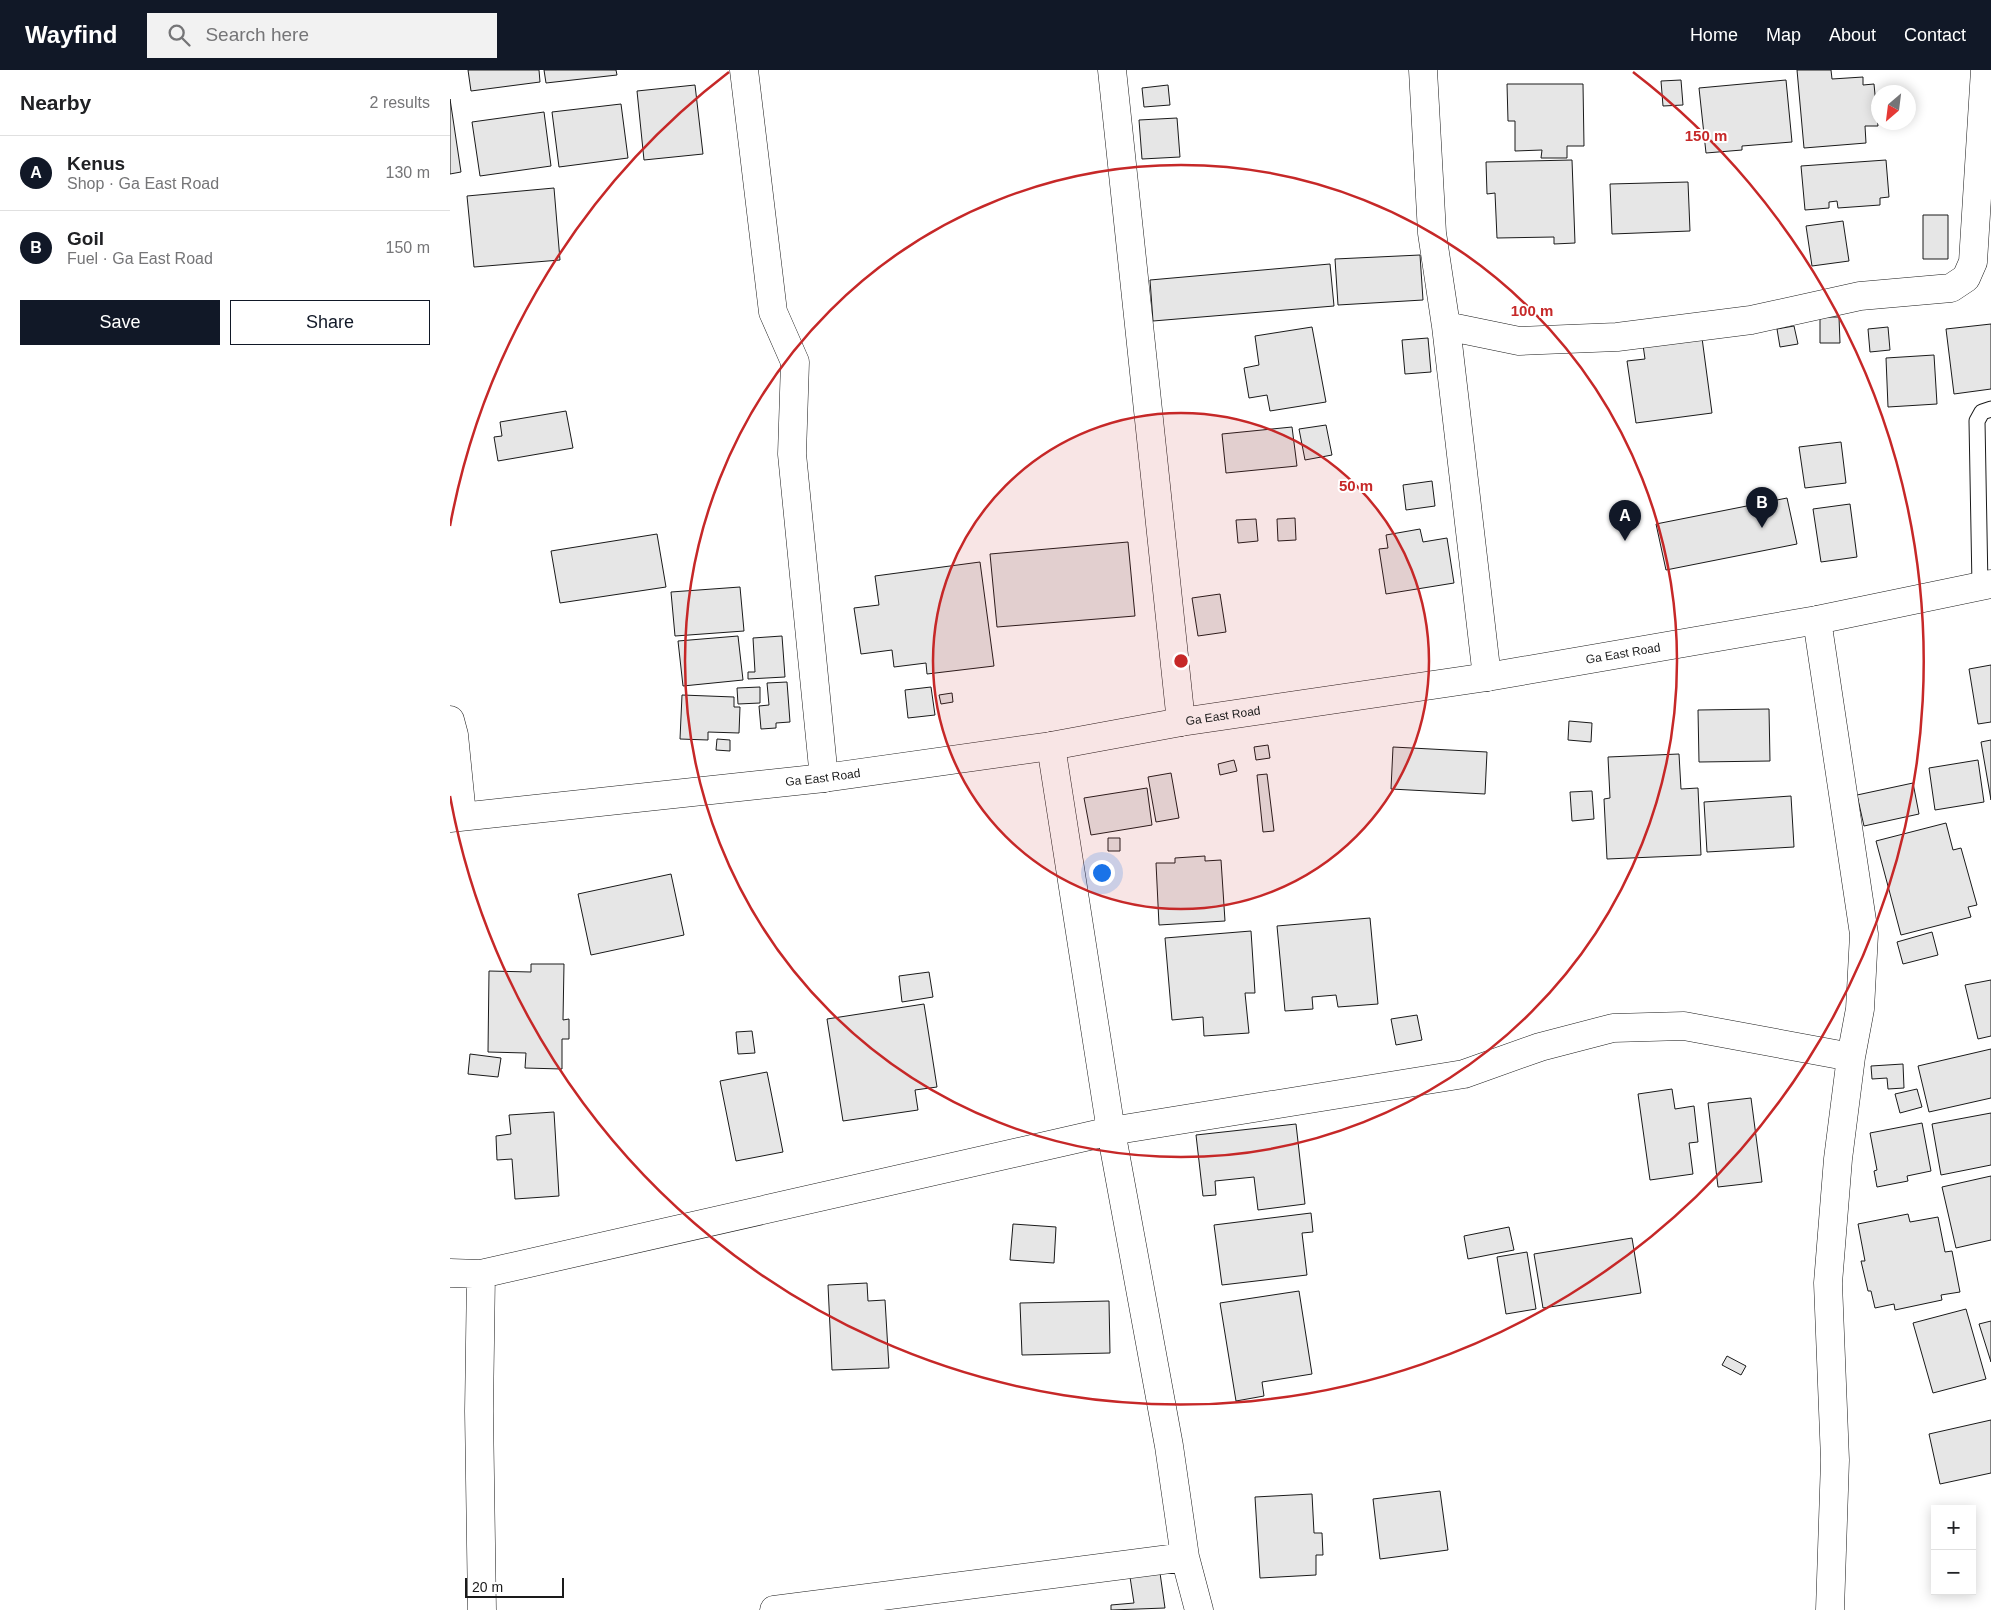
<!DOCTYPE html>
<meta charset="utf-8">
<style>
:root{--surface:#fff;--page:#f2f2f2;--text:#202124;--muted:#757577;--line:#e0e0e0;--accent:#111827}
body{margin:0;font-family:Helvetica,sans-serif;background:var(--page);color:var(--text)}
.controls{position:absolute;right:15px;bottom:15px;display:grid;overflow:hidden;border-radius:0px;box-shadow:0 2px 12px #0003}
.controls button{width:45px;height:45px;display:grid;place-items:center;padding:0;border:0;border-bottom:1px solid var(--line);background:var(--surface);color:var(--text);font:25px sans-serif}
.compass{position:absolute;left:1421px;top:15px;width:45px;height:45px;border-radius:50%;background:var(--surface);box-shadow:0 2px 12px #0003;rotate:208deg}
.scale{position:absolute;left:15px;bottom:12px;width:99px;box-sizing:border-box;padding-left:5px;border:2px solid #1a1a1a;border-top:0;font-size:14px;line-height:18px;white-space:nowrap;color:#1a1a1a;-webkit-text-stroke:4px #fff;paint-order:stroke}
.you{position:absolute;left:651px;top:802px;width:18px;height:18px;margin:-12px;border:4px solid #fff;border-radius:50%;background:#1a73e8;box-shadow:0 0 0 8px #1a73e833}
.badge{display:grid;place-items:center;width:32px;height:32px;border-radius:50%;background:var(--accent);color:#fff;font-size:16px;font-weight:700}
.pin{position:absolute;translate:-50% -41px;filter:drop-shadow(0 1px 2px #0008)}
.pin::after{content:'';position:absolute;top:26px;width:18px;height:15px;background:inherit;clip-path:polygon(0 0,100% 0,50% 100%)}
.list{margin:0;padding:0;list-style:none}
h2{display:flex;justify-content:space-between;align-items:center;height:65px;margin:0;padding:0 20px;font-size:21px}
h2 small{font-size:16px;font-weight:400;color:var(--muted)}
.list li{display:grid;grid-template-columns:32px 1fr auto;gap:15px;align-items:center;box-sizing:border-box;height:75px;padding:0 20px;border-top:1px solid var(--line)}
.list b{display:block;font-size:19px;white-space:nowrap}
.list p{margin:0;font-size:16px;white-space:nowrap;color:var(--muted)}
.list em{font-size:16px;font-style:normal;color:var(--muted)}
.actions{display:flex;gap:10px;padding:15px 20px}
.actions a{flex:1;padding:11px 0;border:1px solid var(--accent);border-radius:0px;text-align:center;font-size:18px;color:var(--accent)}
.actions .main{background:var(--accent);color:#fff}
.icon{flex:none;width:28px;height:28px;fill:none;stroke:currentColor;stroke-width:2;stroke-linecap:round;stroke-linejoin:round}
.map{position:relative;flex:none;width:1541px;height:1540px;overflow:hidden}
header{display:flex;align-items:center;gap:30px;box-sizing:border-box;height:70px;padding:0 25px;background:var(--accent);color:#fff}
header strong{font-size:24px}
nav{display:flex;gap:28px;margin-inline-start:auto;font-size:18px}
.search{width:350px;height:45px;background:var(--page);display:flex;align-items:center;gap:12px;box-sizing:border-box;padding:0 18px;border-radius:0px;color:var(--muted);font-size:19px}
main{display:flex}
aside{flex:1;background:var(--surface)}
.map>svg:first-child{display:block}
</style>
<header>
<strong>Wayfind</strong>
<div class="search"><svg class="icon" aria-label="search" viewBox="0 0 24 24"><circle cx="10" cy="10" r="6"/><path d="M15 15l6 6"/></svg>Search here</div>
<nav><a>Home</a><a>Map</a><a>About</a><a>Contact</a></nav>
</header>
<main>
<aside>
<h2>Nearby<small>2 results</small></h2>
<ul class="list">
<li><span class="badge">A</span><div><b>Kenus</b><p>Shop · Ga East Road</p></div><em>130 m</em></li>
<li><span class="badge">B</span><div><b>Goil</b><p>Fuel · Ga East Road</p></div><em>150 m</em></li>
</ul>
<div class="actions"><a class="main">Save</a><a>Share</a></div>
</aside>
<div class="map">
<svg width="1541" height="1540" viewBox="0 0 1541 1540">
<rect width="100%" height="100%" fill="#fff"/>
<path fill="#e6e6e6" stroke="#1a1a1a" d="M 18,0 L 89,0 L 90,12 L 21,21 Z
M 94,0 L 166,0 L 167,5 L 96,13 Z
M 1347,0 L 1381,0 L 1382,9 L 1413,7 L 1413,15 L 1424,14 L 1428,56 L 1415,56 L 1416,73 L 1354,78 Z
M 1231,10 L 1233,35 L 1213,36 L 1211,11 Z
M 1336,10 L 1342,72 L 1292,76 L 1292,80 L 1256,83 L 1249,18 Z
M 1057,14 L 1133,14 L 1134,76 L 1117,76 L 1117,88 L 1091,88 L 1092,80 L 1065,81 L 1065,51 L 1058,51 Z
M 245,15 L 253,84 L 194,90 L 187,21 Z
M 718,15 L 720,35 L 694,37 L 692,18 Z
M 0,29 L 11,102 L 0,104 Z
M 171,34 L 178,88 L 109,97 L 102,42 Z
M 94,42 L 101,96 L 30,106 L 22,52 Z
M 727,48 L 730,87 L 692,89 L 689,50 Z
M 1122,90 L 1125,173 L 1104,174 L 1104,167 L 1047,168 L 1045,123 L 1037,124 L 1036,92 Z
M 1436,90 L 1439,127 L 1430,128 L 1430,135 L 1388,138 L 1387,131 L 1379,132 L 1379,138 L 1355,140 L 1351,96 Z
M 1238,112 L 1240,161 L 1162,164 L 1160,114 Z
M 104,118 L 110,190 L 24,197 L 17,126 Z
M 1473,145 L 1498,145 L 1498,189 L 1473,189 Z
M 1393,151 L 1399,191 L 1362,196 L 1356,156 Z
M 970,185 L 973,230 L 888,235 L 885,189 Z
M 880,194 L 884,236 L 703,251 L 700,210 Z
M 1370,247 L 1389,247 L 1390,273 L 1370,273 Z
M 1541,254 L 1541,319 L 1504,324 L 1496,259 Z
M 1344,256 L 1348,274 L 1330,277 L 1327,259 Z
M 862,257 L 876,332 L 820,341 L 817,325 L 799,328 L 794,298 L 809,295 L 805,266 Z
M 1438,257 L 1440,280 L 1420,282 L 1418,259 Z
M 978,268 L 981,302 L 955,304 L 952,270 Z
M 1252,268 L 1262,343 L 1186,353 L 1177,291 L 1195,289 L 1193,275 Z
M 1484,285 L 1487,334 L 1438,337 L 1436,288 Z
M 116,341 L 123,378 L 48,391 L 44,367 L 52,366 L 50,352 Z
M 876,355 L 882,385 L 855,390 L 849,359 Z
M 842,357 L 847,396 L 776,403 L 772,364 Z
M 1391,372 L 1396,413 L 1355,418 L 1349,377 Z
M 982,411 L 985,436 L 956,440 L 953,415 Z
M 1337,428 L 1347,474 L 1216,500 L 1206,454 Z
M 1400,434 L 1407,487 L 1371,492 L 1363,439 Z
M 845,448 L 846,470 L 828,471 L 827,449 Z
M 806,449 L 808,471 L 788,473 L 786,450 Z
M 970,459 L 973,472 L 997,468 L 1004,513 L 936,524 L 929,479 L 938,478 L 936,465 Z
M 207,464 L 216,517 L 110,533 L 101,481 Z
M 678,472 L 685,546 L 547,557 L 540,484 Z
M 530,492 L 544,596 L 477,604 L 476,593 L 444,597 L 442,580 L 411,584 L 404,538 L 429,535 L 425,506 Z
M 290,517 L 294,561 L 225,566 L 221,522 Z
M 770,524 L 776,562 L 748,566 L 742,528 Z
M 288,566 L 293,610 L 233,616 L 228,571 Z
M 332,566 L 335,607 L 298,609 L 298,602 L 305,602 L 303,568 Z
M 1541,595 L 1541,652 L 1528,654 L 1519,599 Z
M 337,612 L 340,652 L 326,653 L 326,658 L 311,659 L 309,636 L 319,635 L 317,613 Z
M 310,617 L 310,633 L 288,634 L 287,618 Z
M 481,617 L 485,645 L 458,648 L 455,620 Z
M 502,623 L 503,632 L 491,634 L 489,625 Z
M 232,625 L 284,627 L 284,637 L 290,637 L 289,663 L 258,662 L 258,670 L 230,669 Z
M 1319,639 L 1320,691 L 1249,692 L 1248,640 Z
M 1119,651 L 1142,653 L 1141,672 L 1118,670 Z
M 267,669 L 280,670 L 280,681 L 266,680 Z
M 1541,670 L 1541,730 L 1531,672 Z
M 818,675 L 820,688 L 806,690 L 804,677 Z
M 943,677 L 1037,682 L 1035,724 L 941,719 Z
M 1229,684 L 1231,719 L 1248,718 L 1251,785 L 1157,789 L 1154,729 L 1160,728 L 1158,687 Z
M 784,690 L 787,701 L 770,705 L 768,694 Z
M 1528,690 L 1534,732 L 1485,740 L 1479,698 Z
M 721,703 L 729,748 L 706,752 L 698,707 Z
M 817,704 L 824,761 L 813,762 L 807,705 Z
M 1463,713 L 1469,744 L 1414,756 L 1407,725 Z
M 697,718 L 702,755 L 641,765 L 634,728 Z
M 1142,721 L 1144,749 L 1122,751 L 1120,722 Z
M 1341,726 L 1344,777 L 1257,782 L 1254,732 Z
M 1496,753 L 1503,780 L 1511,778 L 1527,835 L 1518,837 L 1521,847 L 1451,865 L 1426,771 Z
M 658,768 L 670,768 L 670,781 L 658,781 Z
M 755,786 L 755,791 L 771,790 L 775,851 L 709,855 L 706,793 L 725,793 L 725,788 Z
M 221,804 L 234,865 L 141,885 L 128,824 Z
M 920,848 L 928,934 L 888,937 L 886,925 L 862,927 L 863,939 L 835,941 L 827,856 Z
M 801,861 L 805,923 L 795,923 L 799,963 L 754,966 L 753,947 L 722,950 L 715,868 Z
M 1482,862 L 1488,885 L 1453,894 L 1447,872 Z
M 81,894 L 114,894 L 113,950 L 119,949 L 119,969 L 112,969 L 112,999 L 75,998 L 76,983 L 38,982 L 39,901 L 81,902 Z
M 479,902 L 483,927 L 452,932 L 449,906 Z
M 1541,910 L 1541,966 L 1528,969 L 1515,915 Z
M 474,934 L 487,1017 L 465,1020 L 468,1040 L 393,1051 L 377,949 Z
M 967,945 L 972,970 L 946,975 L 941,949 Z
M 302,961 L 305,983 L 288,984 L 286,962 Z
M 1541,979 L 1541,1028 L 1479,1042 L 1468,996 Z
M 20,984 L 51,988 L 48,1007 L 18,1004 Z
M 1453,994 L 1454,1018 L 1438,1019 L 1437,1008 L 1422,1009 L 1421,996 Z
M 317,1002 L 333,1082 L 286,1091 L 270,1011 Z
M 1222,1019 L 1225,1039 L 1244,1036 L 1248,1072 L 1239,1073 L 1243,1104 L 1200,1110 L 1188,1024 Z
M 1467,1019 L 1472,1037 L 1450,1043 L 1445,1024 Z
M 1301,1028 L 1312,1112 L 1268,1117 L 1258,1033 Z
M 104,1042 L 109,1126 L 65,1129 L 62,1089 L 47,1090 L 46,1066 L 61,1064 L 59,1045 Z
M 1541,1043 L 1541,1095 L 1491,1105 L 1482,1054 Z
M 1472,1053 L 1481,1101 L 1457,1106 L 1458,1111 L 1427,1117 L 1424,1101 L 1427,1100 L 1420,1063 Z
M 846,1054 L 855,1134 L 808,1140 L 804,1107 L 765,1111 L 766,1125 L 753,1126 L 746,1065 Z
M 1541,1106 L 1541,1170 L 1506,1178 L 1492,1117 Z
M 861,1143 L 863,1162 L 852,1163 L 857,1205 L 772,1215 L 764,1155 Z
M 1458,1144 L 1460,1152 L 1488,1147 L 1495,1182 L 1502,1181 L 1510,1222 L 1491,1225 L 1492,1230 L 1445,1240 L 1444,1234 L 1425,1238 L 1421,1221 L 1418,1221 L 1411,1191 L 1415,1191 L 1408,1154 Z
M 563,1154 L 606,1157 L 604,1193 L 560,1190 Z
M 1059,1157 L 1064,1180 L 1018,1189 L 1014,1166 Z
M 1182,1168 L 1191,1223 L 1093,1238 L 1084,1184 Z
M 1077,1182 L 1086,1239 L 1056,1244 L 1047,1187 Z
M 417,1213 L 418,1231 L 435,1230 L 439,1298 L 382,1300 L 378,1215 Z
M 849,1221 L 862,1304 L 812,1312 L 814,1326 L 786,1331 L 770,1233 Z
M 659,1231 L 660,1283 L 572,1285 L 570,1233 Z
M 1516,1239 L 1536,1309 L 1483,1323 L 1463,1253 Z
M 1541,1251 L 1541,1292 L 1529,1254 Z
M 1277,1286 L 1296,1296 L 1291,1305 L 1272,1295 Z
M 1541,1350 L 1541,1403 L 1490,1414 L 1479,1364 Z
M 990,1421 L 998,1480 L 930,1489 L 923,1429 Z
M 862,1424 L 864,1463 L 872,1463 L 873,1485 L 866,1485 L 866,1505 L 810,1508 L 805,1427 Z
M 710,1503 L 715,1538 L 661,1540 L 661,1535 L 684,1533 L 680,1507 Z"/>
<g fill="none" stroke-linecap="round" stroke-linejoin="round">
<g stroke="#1a1a1a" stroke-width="17">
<path id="service" d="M 1530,516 L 1527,351 L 1532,342 L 1541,339"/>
</g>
<g stroke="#1a1a1a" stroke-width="29">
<path id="minor" d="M 294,0 L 323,242 L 345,292 L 342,384 L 374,708
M 662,0 L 731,652
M 973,0 L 982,163 L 996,256 L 1037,607
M 996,256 L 1069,271 L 1167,267 L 1301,250 L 1410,226 L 1501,218 L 1516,208 L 1523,192 L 1535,0
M 1367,550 L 1414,864 L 1410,939 L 1401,987 L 1388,1089 L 1378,1213 L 1385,1390 L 1380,1540
M 0,650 L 4,665 L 12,745
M 601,676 L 661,1061 L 719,1376 L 735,1487 L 749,1540
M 0,1203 L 31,1204 L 29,1341 L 32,1540
M 31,1204 L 661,1061 L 1014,1004 L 1090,977 L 1163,958 L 1234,956 L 1401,987
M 324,1540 L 735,1487"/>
</g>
<g stroke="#1a1a1a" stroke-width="29">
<g id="tertiary">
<path id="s1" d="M 0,748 L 374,708 L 601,676 L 731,652 L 1037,607 L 1367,550 L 1541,514"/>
</g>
</g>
<use href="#service" stroke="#fff" stroke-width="15"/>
<use href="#minor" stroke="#fff" stroke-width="28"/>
<use href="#tertiary" stroke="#fff" stroke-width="28"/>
</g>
<circle cx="731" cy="591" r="248" fill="#c62828" fill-opacity=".12"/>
<g fill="none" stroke="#c62828" stroke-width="2.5">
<circle cx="731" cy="591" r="248"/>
<circle cx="731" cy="591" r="496"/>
<path d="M0 456A743 743 0 0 1 279 2M1183 2A743 743 0 1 1 0 726"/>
</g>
<g text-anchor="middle" stroke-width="4" stroke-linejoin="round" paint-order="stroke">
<g font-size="12" fill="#1a1a1a" stroke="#fff">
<text dy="4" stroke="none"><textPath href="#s1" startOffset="1185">Ga East Road</textPath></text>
<text dy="4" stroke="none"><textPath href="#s1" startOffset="780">Ga East Road</textPath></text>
<text dy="4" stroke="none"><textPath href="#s1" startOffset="375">Ga East Road</textPath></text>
</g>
</g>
<circle cx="731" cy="591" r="8" fill="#c62828" stroke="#fff" stroke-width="2.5"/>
<g font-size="15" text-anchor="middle" font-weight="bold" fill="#c62828" stroke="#fff" stroke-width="4" stroke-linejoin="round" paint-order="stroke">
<text x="1256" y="71">150 m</text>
<text x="1082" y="246">100 m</text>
<text x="906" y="421">50 m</text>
</g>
</svg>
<div class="controls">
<button>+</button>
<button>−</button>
</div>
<svg class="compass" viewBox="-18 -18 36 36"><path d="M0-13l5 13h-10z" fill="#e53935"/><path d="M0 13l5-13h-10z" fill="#757577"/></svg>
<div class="scale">20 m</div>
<div class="you"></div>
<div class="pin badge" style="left:1175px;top:471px">A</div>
<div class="pin badge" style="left:1312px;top:458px">B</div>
</div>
</main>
